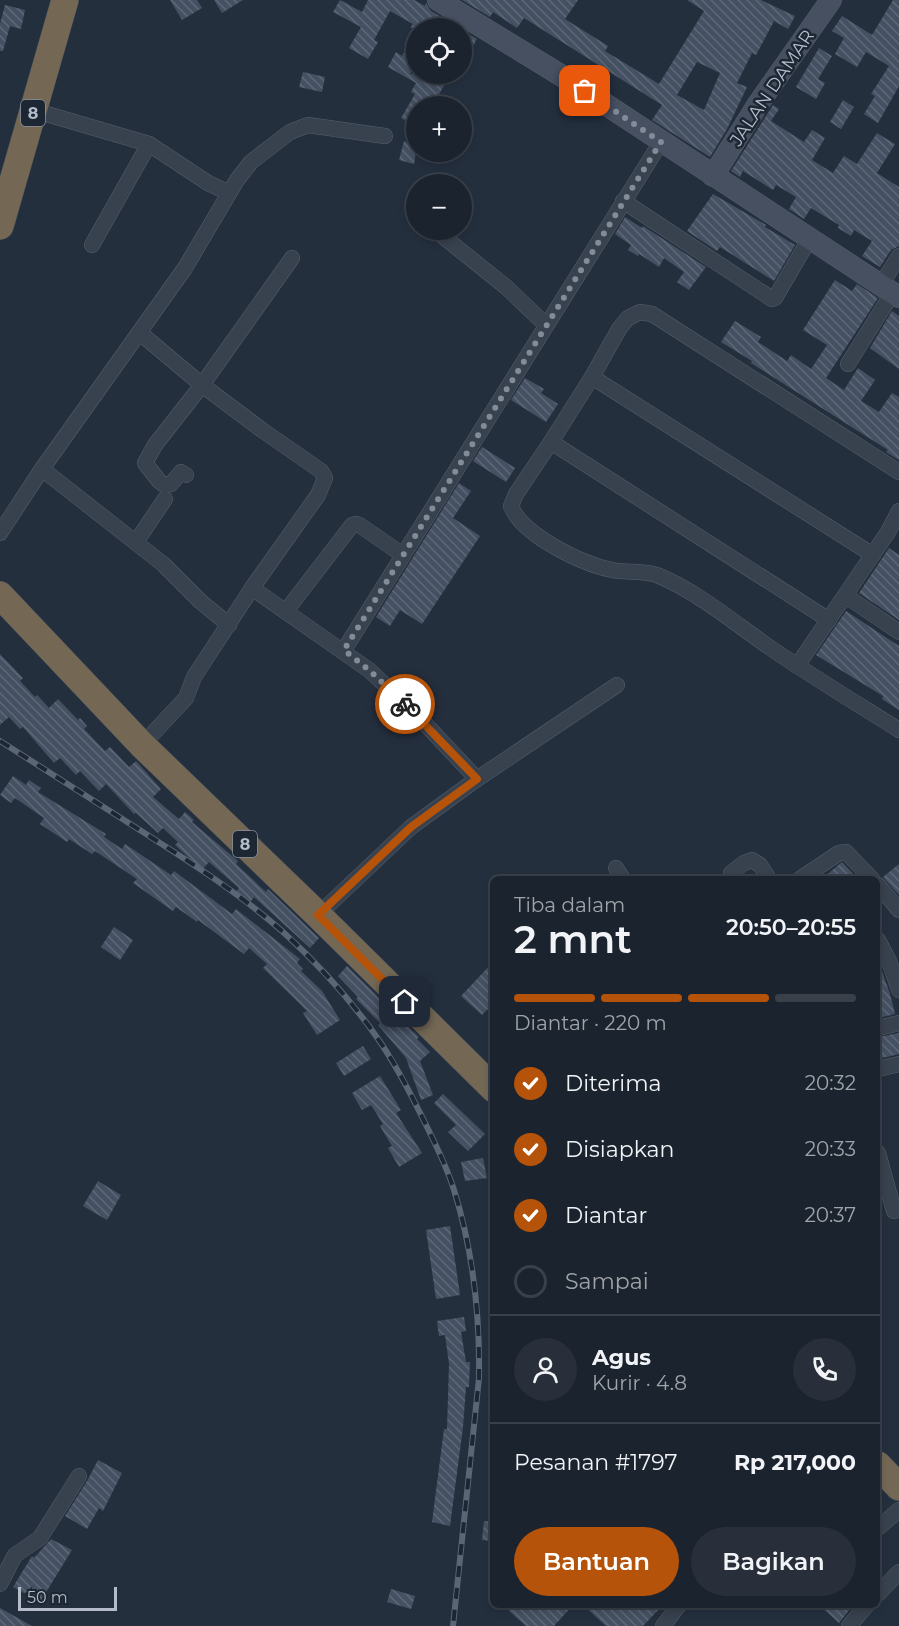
<!DOCTYPE html>
<html lang="id">
<meta charset="utf-8">
<style>
body{margin:0;font-family:Montserrat,sans-serif;background:#282f3a;color:#f1f3f6;height:100vh;display:flex;flex-direction:column;font-size:22px;white-space:nowrap}
*{box-sizing:border-box;margin:0}
p{font-size:20px;color:#a0a4aa}
.icon{flex:none;width:33px;height:33px;fill:none;stroke:currentColor;stroke-width:2;stroke-linecap:round;stroke-linejoin:round}
.map{position:relative;flex:1;overflow:hidden}
.panel{position:absolute;left:490px;top:876px;width:390px;height:732px;display:flex;flex-direction:column;background:#1b232e;border-radius:9px;box-shadow:0 3px 9px #0003,0 0 0 2px #39404a}
.panel>*{flex:none}
.buttons{position:absolute;left:406px;top:18px;display:grid;gap:12px}
.buttons a{display:grid;place-items:center;width:66px;height:66px;border-radius:50%;background:#1b232e;box-shadow:0 3px 9px #0003,0 0 0 2px #39404a;font-size:30px}
.scale{position:absolute;left:18px;bottom:15px;width:99px;box-sizing:border-box;padding-left:6px;border:3px solid #b4bcc9;border-top:0;font-size:16px;line-height:21px;white-space:nowrap;color:#b4bcc9;-webkit-text-stroke:4px #1d2633;paint-order:stroke}
.pin{position:absolute;display:grid;place-items:center;width:51px;height:51px;color:#fff;margin:-26px;border-radius:12px;box-shadow:0 3px 9px #0006}
.courier{position:absolute;display:grid;place-items:center;width:60px;height:60px;margin:-30px;border:4px solid #b45309;border-radius:50%;background:#fff;color:#222;box-shadow:0 2px 8px #0007}
.summary em{font-style:normal;font-weight:600}
.summary div{display:flex;flex-direction:column-reverse}
.summary{display:flex;align-items:center;justify-content:space-between;height:102px;padding:0 24px}
h1{font-size:39px;font-weight:600;line-height:45px}
.bar{display:grid;grid-template-columns:repeat(4,1fr);gap:9px 6px;align-content:center;height:72px;padding:0 24px}
.bar i{height:8px;border-radius:4px;background:#39404a}
.bar .active{background:#b45309}
.bar p{grid-column:span 4}
.line{display:flex;align-items:center;gap:15px;padding:0 24px;border-top:2px solid #39404a}
.line div{flex:1}
.round{display:grid;place-items:center;flex:none;width:63px;height:63px;border-radius:32px;background:#282f3a}
ol{padding:0 24px;list-style:none}
li{display:flex;align-items:center;gap:18px;height:66px}
li p{margin-inline-start:auto}
li .icon{padding:6px;border-radius:50%;background:#b45309;color:#fff;stroke-width:4}
li:last-child{color:#a0a4aa}
li i{width:33px;height:33px;border:3px solid #39404a;border-radius:50%}
.action{display:flex;gap:12px;margin-top:auto;padding:12px 24px}
.action a{flex:1;height:69px;border-radius:36px;background:#b45309;color:#fff;font-size:24px;font-weight:600;line-height:69px;text-align:center}
.action a+a{background:#282f3a;color:#f1f3f6}
.map>svg:first-child{display:block}
.building{fill:url(#building-back-hatch);fill-rule:evenodd}
.lines{fill:none;stroke-linecap:round;stroke-linejoin:round}
.street-casing{stroke:#565f6c;stroke-width:16}
.secondary-casing{stroke:#565f6c;stroke-width:22}
.highway-casing{stroke:#434c59;stroke-width:28}
.street{stroke:#38414e;stroke-width:15}
.secondary{stroke:#465061;stroke-width:21}
.highway{stroke:#746855;stroke-width:27}
.rail-casing{stroke:#5a6575;stroke-width:6}
.rail{stroke:#1d2633;stroke-width:4;stroke-dasharray:11;stroke-linecap:butt}
.done{stroke:#828b98;stroke-width:6;stroke-dasharray:0 10.8}
.route{stroke:#b45309;stroke-width:8}
.labels{text-anchor:middle;dominant-baseline:central;stroke-width:5;stroke-linejoin:round;paint-order:stroke}
.shield{fill:#1d2633;stroke:#878f9c;stroke-width:1.5}
.shield-label{font-size:16px;font-weight:bold;fill:#b4bcc9}
.street-label{font-size:18px;fill:#b4bcc9;stroke:#1d2633}
</style>
<div class="map">
<svg width="899" height="1626" viewBox="0 0 899 1626">
<defs>
<pattern id="building-back-hatch" width="6" height="6" patternUnits="userSpaceOnUse" patternTransform="scale(1.5)"><rect width="6" height="6" fill="#455162"/><path d="M-1 5l2 2M0 0l6 6M5-1l2 2" fill="none" stroke="#5d6877"/></pattern>
</defs>
<rect width="100%" height="100%" fill="#242f3e"/>
<g class="building">
<path d="M170,0H197L202,8L182,20Z"/>
<path d="M214,0H243L222,13Z"/>
<path d="M340,0L362,12L368,0H414L425,6L426,3L431,11L460,28H410L413,24L390,11L374,40L378,42L368,59L349,48L361,27L333,12Z"/>
<path d="M462,0H578L565,19L608,46L605,51L659,84L704,11L687,0H761L795,16L788,29L774,21L756,55L752,53L737,83L747,87L727,129L710,157L652,120L662,105L524,18L517,28L493,12L490,17ZM697,62L720,73L704,110L677,95Z"/>
<path d="M893,0H899V86L878,123L864,114L875,96L871,94L889,66L866,52L857,67L835,54L844,38L832,31L842,16L872,35Z"/>
<path d="M5,5L25,10L21,29L10,26L3,51H0V24Z"/>
<path d="M417,29V61L410,74H451L432,106H417V127L401,118L415,94L411,92L416,83L388,67L396,52L402,56Z"/>
<path d="M462,30L477,39L462,64Z"/>
<path d="M819,48L832,56L818,79L825,83L816,99L796,87Z"/>
<path d="M303,72L325,77L322,92L299,87Z"/>
<path d="M843,100L854,107L841,129L830,122Z"/>
<path d="M773,105L779,109L771,121L804,142L812,130L825,138L812,160L833,173L844,156L857,164L877,133L895,144L877,173L899,187V246L891,250L880,267L862,256L872,241L854,230L851,236L838,228L839,225L811,208L804,219L789,209L796,197L776,185L773,190L743,171L740,177L731,171Z"/>
<path d="M404,141L417,145L414,164L399,160Z"/>
<path d="M713,194L754,218L766,225L765,227L795,245L774,281L720,247L717,251L687,231Z"/>
<path d="M625,217L642,228L643,226L706,267L689,290L677,282L684,272L664,258L659,267L639,254L638,256L628,250L631,245L615,234Z"/>
<path d="M835,280L852,291L857,284L878,298L826,378L844,390L858,368L875,380L861,401L879,412L892,393L899,397V460L886,452L888,450L751,363L752,361L721,342L735,321L761,337L758,342L787,361L791,355L811,369L827,345L803,330Z"/>
<path d="M892,311L899,316V369L870,348Z"/>
<path d="M525,378L544,389L541,393L558,404L546,422L511,400Z"/>
<path d="M482,447L515,468L506,482L473,461Z"/>
<path d="M459,483L471,491L453,518L480,536L422,624L400,610L390,626L376,617Z"/>
<path d="M889,548L899,555V620L859,593Z"/>
<path d="M846,611L899,646V710L882,699L883,696L816,655Z"/>
<path d="M0,654L23,678L20,681L35,697L37,695L49,708L58,699L78,720L80,718L87,726L84,729L105,751L110,747L129,767L136,761L161,789L153,797L179,819L185,812L194,820L192,822L238,861L236,864L247,874L266,892L268,889L319,938L310,948L254,897L249,904L236,892L239,888L209,862L202,870L175,845L178,842L163,828L158,833L136,813L134,814L106,784L99,791L80,771L76,775L60,758L54,763L23,727L20,729L9,717L0,725Z"/>
<path d="M13,776L26,785L29,780L41,788L38,792L106,834L104,837L122,849L125,844L171,875L174,871L232,914L236,909L300,959L297,963L303,969L301,971L322,991L340,1020L317,1035L303,1013L307,1011L263,968L267,964L249,948L244,954L198,920L197,922L176,907L173,911L133,883L137,879L95,851L92,854L69,839L67,842L40,824L44,818L15,798L11,803L0,795Z"/>
<path d="M842,862L858,879H822L836,867Z"/>
<path d="M899,864V895L883,877Z"/>
<path d="M114,927L133,940L120,960L101,947Z"/>
<path d="M878,960L890,994L895,1014L878,1018Z"/>
<path d="M494,961V1003L482,1015L461,996Z"/>
<path d="M347,966L419,1037L417,1039L430,1052L420,1061L433,1095L421,1100L406,1058L378,1025L380,1023L356,999L358,997L338,976Z"/>
<path d="M899,1033V1054L878,1059V1037Z"/>
<path d="M363,1046L371,1059L344,1076L336,1063Z"/>
<path d="M380,1076L401,1110L396,1113L422,1153L399,1167L388,1148L392,1146L380,1126L383,1124L371,1105L362,1110L352,1093Z"/>
<path d="M443,1094L485,1134L468,1151L448,1132L456,1125L434,1103Z"/>
<path d="M483,1158L487,1178L465,1181L461,1162Z"/>
<path d="M98,1181L121,1195L107,1220L83,1206Z"/>
<path d="M450,1226L460,1295L436,1299L426,1230Z"/>
<path d="M464,1317L466,1331L461,1332L466,1362H470L469,1387H466L463,1427L450,1526L432,1522L444,1429H447L449,1364L445,1335L439,1336L437,1321Z"/>
<path d="M98,1460L122,1473L103,1511L99,1508L87,1529L65,1516L87,1481Z"/>
<path d="M484,1521L494,1522V1541L482,1540Z"/>
<path d="M51,1539L72,1550L40,1602L13,1587L32,1556L34,1558Z"/>
<path d="M391,1589L415,1596L411,1609L387,1602Z"/>
<path d="M515,1605H573L554,1626H526L509,1611Z"/>
<path d="M583,1605H663L643,1626H606Z"/>
<path d="M819,1605H846L850,1609L839,1623Z"/>
<path d="M0,1608L32,1626H0Z"/>
</g>
<g class="lines">
<defs>
<g id="street">
<path d="M33,110L149,144L208,183L229,193"/>
<path d="M623,201L772,299L775,298L810,238"/>
<path d="M435,230L506,287L546,325"/>
<path d="M92,245L149,144"/>
<path d="M881,285L899,256"/>
<path d="M140,333L202,385L262,430L321,471L325,478L318,495L252,588L194,677L186,698L142,745"/>
<path d="M848,364L893,292"/>
<path d="M592,377L873,555"/>
<path d="M551,442L829,620"/>
<path d="M42,469L163,564L200,601L229,625"/>
<path d="M899,472L652,314L640,312L628,318L619,329L592,377L551,442L516,494L511,506C522,535 582,564 612,570C627,573 643,570 657,575C700,593 734,623 772,649C813,677 856,703 899,730"/>
<path d="M186,475L181,472L171,484L164,485L159,481L145,463L155,445L202,385L292,258"/>
<path d="M0,533L42,469L185,268L237,180L251,162L290,132L308,125L385,136"/>
<path d="M136,542L165,499"/>
<path d="M252,588L369,670L416,714L477,779"/>
<path d="M846,596L899,632"/>
<path d="M286,611L352,525L356,524L361,526L403,555"/>
<path d="M344,650L661,142"/>
<path d="M797,666L888,532L899,511"/>
<path d="M616,868L623,879"/>
<path d="M731,873L744,863L752,860L760,865L769,879"/>
<path d="M800,879L839,853L846,852L872,879"/>
<path d="M878,885L899,910"/>
<path d="M318,915L411,827L477,779L617,685"/>
<path d="M878,940L889,961L899,990"/>
<path d="M878,1028L899,1023"/>
<path d="M878,1069L899,1064"/>
<path d="M878,1153L894,1211"/>
<path d="M878,1528L899,1510"/>
<path d="M0,1584L15,1555L40,1538L79,1476"/>
<path d="M878,1594L899,1572"/>
<path d="M663,1626L679,1605"/>
<path d="M849,1626L867,1605"/>
</g>
<g id="secondary">
<path d="M438,0L567,79L899,297"/>
<path d="M713,176L758,104L831,0"/>
</g>
<g id="highway">
<path d="M0,226L65,0"/>
<path d="M0,595L142,745L318,915L494,1089"/>
<path d="M878,1465L899,1487"/>
</g>
</defs>
<use href="#street" class="street-casing"/>
<use href="#secondary" class="secondary-casing"/>
<use href="#highway" class="highway-casing"/>
<use href="#street" class="street"/>
<use href="#secondary" class="secondary"/>
<use href="#highway" class="highway"/>
<defs>
<path id="rail" d="M0,741C49,772 97,803 146,834C193,864 240,894 282,931C315,961 350,999 376,1036C396,1064 412,1096 427,1127C437,1147 447,1168 454,1190C473,1251 480,1314 479,1378L453,1626"/>
</defs>
<use href="#rail" class="rail-casing"/>
<use href="#rail" class="rail"/>
</g>
<g class="lines">
<path class="done" d="M405,704L369,670L344,650L661,142L585,91"/>
<path class="route" d="M405,704L477,779L411,827L318,915L405,1002"/>
</g>
<g class="labels">
<g class="shield">
<rect x="21" y="100" width="24" height="26" rx="4.5"/>
<rect x="233" y="831" width="24" height="26" rx="4.5"/>
</g>
<g class="shield-label">
<text x="33" y="113">8</text>
<text x="245" y="844">8</text>
</g>
<g class="street-label">
<text transform="translate(772 88) rotate(-56)">JALAN DAMAR</text>
</g>
</g>
</svg>
<div class="buttons">
<a><svg class="icon" aria-label="locate" viewBox="0 0 24 24"><circle cx="12" cy="12" r="6"/><path d="M12 2v4M12 18v4M2 12h4M18 12h4"/></svg></a>
<a>+</a>
<a>−</a>
</div>
<div class="scale">50 m</div>
<div class="pin" style="left:585px;top:91px;background:#ea580c"><svg class="icon" aria-label="bag" viewBox="0 0 24 24"><path d="M5 8h14l-1 12H6zM9 8a3 3 0 0 1 6 0"/></svg></div>
<div class="pin" style="left:405px;top:1002px;background:#1f2937"><svg class="icon" aria-label="home" viewBox="0 0 24 24"><path d="M3 11l9-7 9 7M6 9v11h12V9"/></svg></div>
<div class="courier" style="left:405px;top:704px"><svg class="icon" aria-label="bike" viewBox="0 0 24 24"><circle cx="6" cy="16" r="4"/><circle cx="18" cy="16" r="4"/><path d="M6 16l4-8h5l3 8M10 8l3 8H6M13 5h3"/></svg></div>
<section class="panel">
<div class="summary"><div><h1>2 mnt</h1><p>Tiba dalam</p></div><em>20:50–20:55</em></div>
<div class="bar"><i class="active"></i><i class="active"></i><i class="active"></i><i></i><p>Diantar · 220 m</p></div>
<ol>
<li><svg class="icon" aria-label="check" viewBox="0 0 24 24"><path d="M5 12l5 5 9-10"/></svg>Diterima<p>20:32</p></li>
<li><svg class="icon" aria-label="check" viewBox="0 0 24 24"><path d="M5 12l5 5 9-10"/></svg>Disiapkan<p>20:33</p></li>
<li><svg class="icon" aria-label="check" viewBox="0 0 24 24"><path d="M5 12l5 5 9-10"/></svg>Diantar<p>20:37</p></li>
<li><i></i>Sampai</li>
</ol>
<div class="line" style="height:108px"><a class="round"><svg class="icon" aria-label="person" viewBox="0 0 24 24"><circle cx="12" cy="8" r="4"/><path d="M4 21q1-7 8-7t8 7"/></svg></a><div><b>Agus</b><p>Kurir · 4.8</p></div><a class="round"><svg class="icon" aria-label="phone" viewBox="0 0 24 24"><path d="M5 4h4l2 5-3 2q2 4 5 5l2-3 5 2v4C11 20 4 13 5 4z"/></svg></a></div>
<div class="line" style="height:78px"><div>Pesanan #1797</div><b>Rp 217,000</b></div>
<div class="action"><a>Bantuan</a><a>Bagikan</a></div>
</section>
</div>
